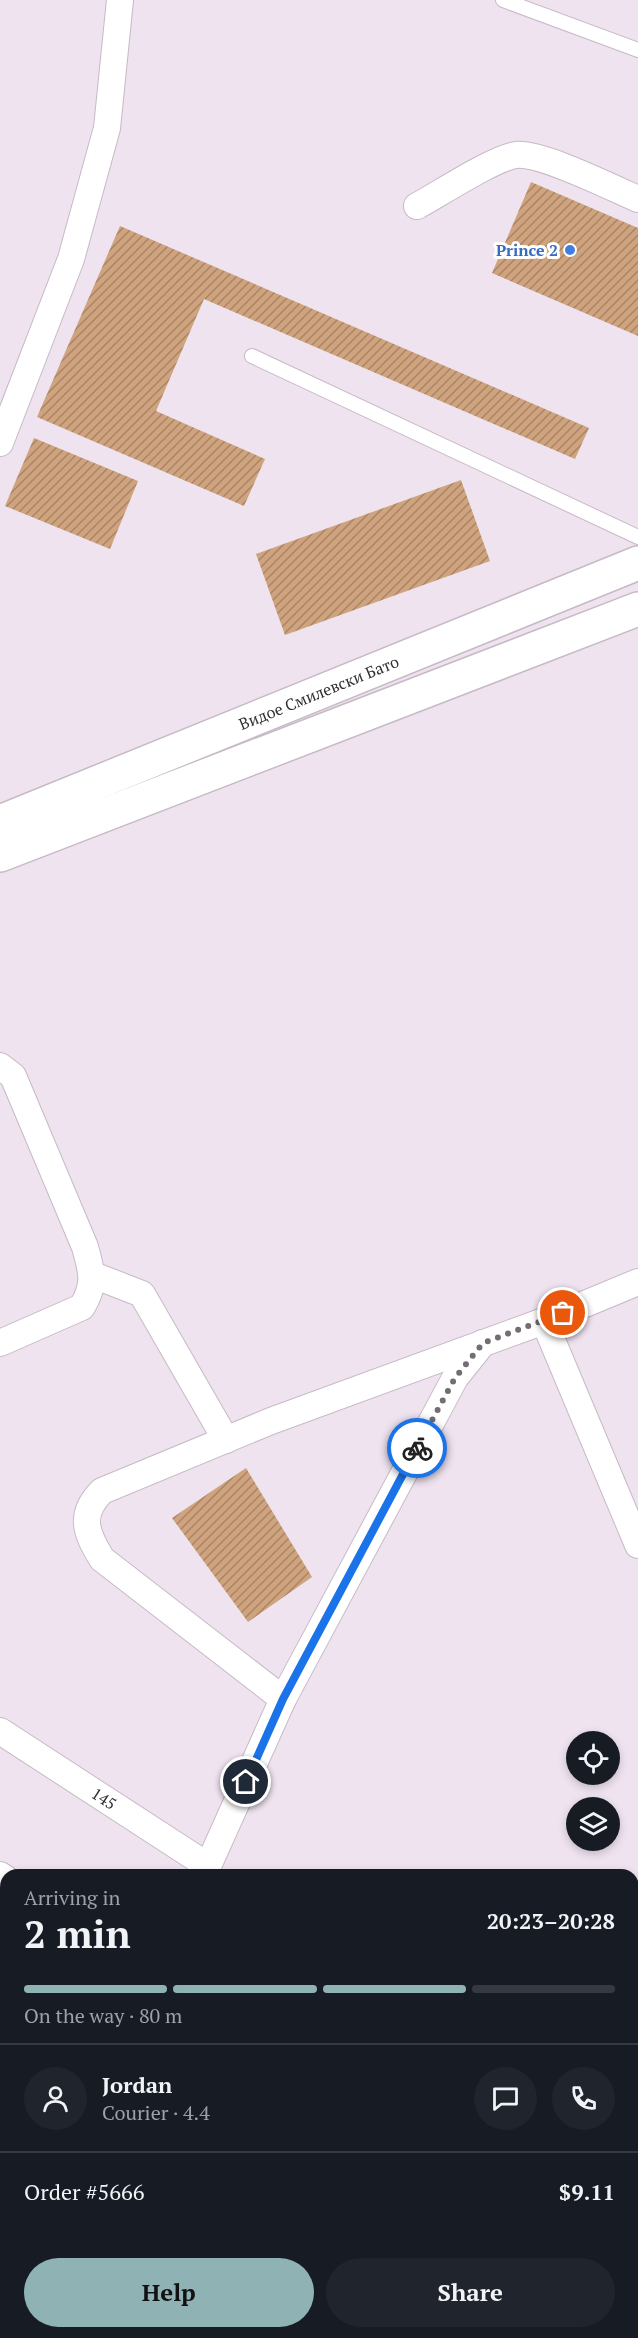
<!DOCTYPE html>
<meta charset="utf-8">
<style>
body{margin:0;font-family:"PT Serif",serif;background:#20242c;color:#f1f3f6;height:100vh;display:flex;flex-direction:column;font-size:22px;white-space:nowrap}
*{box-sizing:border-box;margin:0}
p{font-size:20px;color:#9ea1a6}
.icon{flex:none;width:33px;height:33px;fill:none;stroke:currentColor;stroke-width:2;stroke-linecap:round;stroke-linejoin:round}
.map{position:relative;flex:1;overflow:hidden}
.details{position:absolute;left:0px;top:1869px;width:639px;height:470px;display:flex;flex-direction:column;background:#171b24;border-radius:18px 18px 0 0;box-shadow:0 3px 9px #0003}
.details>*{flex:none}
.tools{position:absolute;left:566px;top:1731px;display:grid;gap:12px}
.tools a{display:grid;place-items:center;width:54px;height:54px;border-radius:50%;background:#171b24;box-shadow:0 3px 9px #0003;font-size:30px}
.pin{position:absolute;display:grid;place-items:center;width:51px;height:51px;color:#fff;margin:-26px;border:3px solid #fff;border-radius:50%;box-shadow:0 2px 6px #0007}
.courier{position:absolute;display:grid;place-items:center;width:60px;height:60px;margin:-30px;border:4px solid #1a73e8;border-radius:50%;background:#fff;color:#222;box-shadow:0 2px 8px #0007}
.overview em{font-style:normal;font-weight:700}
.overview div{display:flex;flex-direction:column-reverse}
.overview{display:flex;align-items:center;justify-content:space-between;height:102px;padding:0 24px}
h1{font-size:39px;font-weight:700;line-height:45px}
.bar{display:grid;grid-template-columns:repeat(4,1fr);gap:9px 6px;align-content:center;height:72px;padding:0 24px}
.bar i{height:8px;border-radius:4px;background:#363941}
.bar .selected{background:#8fb3b5}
.bar p{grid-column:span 4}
.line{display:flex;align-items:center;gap:15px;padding:0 24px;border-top:2px solid #363941}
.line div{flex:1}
.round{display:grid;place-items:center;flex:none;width:63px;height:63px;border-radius:32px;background:#20242c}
.action{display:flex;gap:12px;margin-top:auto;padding:12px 24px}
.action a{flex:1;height:69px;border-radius:36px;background:#8fb3b5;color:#111;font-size:24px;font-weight:700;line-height:69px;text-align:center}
.action a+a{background:#20242c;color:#f1f3f6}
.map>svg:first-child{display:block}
.building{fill:url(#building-hatch)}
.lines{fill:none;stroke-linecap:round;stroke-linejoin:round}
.lane-casing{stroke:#c6bac6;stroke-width:16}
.street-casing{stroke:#c6bac6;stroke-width:28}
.secondary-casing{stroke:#c6bac6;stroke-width:36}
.lane{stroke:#fff;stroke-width:14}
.street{stroke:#fff;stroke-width:26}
.secondary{stroke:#fff;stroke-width:33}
.done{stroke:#746d74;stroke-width:6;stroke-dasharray:0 10.8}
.route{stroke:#1a73e8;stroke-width:8}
.shop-dot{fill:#3f7fe0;stroke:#fff;stroke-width:2}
.labels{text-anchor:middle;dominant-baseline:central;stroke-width:6;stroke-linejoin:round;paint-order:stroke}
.shop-label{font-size:16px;font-weight:bold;fill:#366cbe;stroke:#fff;text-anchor:end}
.street-label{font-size:16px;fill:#322e32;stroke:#fff}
</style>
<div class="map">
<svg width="638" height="2338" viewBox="0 0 638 2338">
<defs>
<pattern id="building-hatch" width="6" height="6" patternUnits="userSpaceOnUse" patternTransform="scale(1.5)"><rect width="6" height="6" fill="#cfa37d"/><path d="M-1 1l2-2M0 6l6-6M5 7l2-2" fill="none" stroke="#a98567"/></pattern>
</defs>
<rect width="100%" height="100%" fill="#efe3ef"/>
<g class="building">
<path d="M531,182L638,228V336L492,273Z"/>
<path d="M120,226L589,428L575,459L204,299L156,411L265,459L244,506L37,417Z"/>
<path d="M34,438L138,481L110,549L5,506Z"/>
<path d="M461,480L490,561L285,635L256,554Z"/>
<path d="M246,1468L312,1577L248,1622L172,1518Z"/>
</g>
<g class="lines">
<defs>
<g id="lane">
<path d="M503,0L638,50"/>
<path d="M252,356L638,537"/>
</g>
<g id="street">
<path d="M417,206C441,193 492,159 516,155C541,152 612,188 638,199"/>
<path d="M0,443L71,259L107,128L120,0"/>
<path d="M0,1066L13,1076L85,1247C92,1272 96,1284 82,1307L0,1343"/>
<path d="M93,1275L142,1294L226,1440"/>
<path d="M544,1321L638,1545"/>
<path d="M283,1699L102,1559C86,1533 78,1515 102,1491L271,1421L544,1321L638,1282"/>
<path id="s1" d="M0,1731L208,1866"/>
<path d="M0,1875L6,1879"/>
<path d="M204,1875L283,1699L455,1378L483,1343"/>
<path d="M0,2086L6,2090"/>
<path d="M633,2137L638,2140"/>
<path d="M633,2230L638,2233"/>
<path d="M0,2278L6,2266"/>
<path d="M492,2332L501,2338"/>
</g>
<g id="secondary">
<path id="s2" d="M0,822L638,563"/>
<path d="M0,855L638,609"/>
<path d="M633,2196L638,2194"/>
<path d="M271,2338L285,2332"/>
</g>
</defs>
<use href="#lane" class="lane-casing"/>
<use href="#street" class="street-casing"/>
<use href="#secondary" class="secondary-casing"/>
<use href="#lane" class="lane"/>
<use href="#street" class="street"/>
<use href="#secondary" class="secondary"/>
</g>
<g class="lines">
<path class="done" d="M417,1448L455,1378L483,1343L563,1313"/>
<path class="route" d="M246,1782L283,1699L417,1448"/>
</g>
<circle class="shop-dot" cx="570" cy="250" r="6"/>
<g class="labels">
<g class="shop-label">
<text x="558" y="250">Prince 2</text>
</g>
<g class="street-label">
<text stroke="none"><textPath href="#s2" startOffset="344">Видое Смилевски Бато</textPath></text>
<text stroke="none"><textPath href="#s1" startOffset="124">145</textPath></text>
</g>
</g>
</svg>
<div class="tools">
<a><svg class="icon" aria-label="locate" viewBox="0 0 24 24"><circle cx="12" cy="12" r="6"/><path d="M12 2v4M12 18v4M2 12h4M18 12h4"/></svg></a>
<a><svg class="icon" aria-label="layers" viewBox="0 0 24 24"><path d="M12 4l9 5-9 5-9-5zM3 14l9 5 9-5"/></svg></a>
</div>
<div class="pin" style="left:563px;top:1313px;background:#ea580c"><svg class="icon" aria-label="bag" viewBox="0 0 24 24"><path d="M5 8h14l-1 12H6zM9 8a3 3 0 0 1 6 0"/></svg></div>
<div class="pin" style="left:246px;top:1782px;background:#1f2937"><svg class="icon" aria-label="home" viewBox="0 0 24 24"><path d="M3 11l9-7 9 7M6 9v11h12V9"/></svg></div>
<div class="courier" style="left:417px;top:1448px"><svg class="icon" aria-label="bike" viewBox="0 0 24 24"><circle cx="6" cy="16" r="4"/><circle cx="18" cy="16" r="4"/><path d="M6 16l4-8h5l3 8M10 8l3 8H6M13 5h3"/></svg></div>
<section class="details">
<div class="overview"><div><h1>2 min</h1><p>Arriving in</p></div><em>20:23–20:28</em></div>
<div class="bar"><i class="selected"></i><i class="selected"></i><i class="selected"></i><i></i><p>On the way · 80 m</p></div>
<div class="line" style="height:108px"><a class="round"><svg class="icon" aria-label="person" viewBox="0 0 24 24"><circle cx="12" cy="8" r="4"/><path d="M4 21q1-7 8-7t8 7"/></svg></a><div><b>Jordan</b><p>Courier · 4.4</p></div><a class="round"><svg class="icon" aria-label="chat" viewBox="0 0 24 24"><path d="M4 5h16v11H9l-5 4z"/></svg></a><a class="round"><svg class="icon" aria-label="phone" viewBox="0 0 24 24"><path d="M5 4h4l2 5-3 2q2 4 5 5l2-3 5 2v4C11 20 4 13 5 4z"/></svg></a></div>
<div class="line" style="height:78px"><div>Order #5666</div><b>$9.11</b></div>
<div class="action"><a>Help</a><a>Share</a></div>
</section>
</div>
